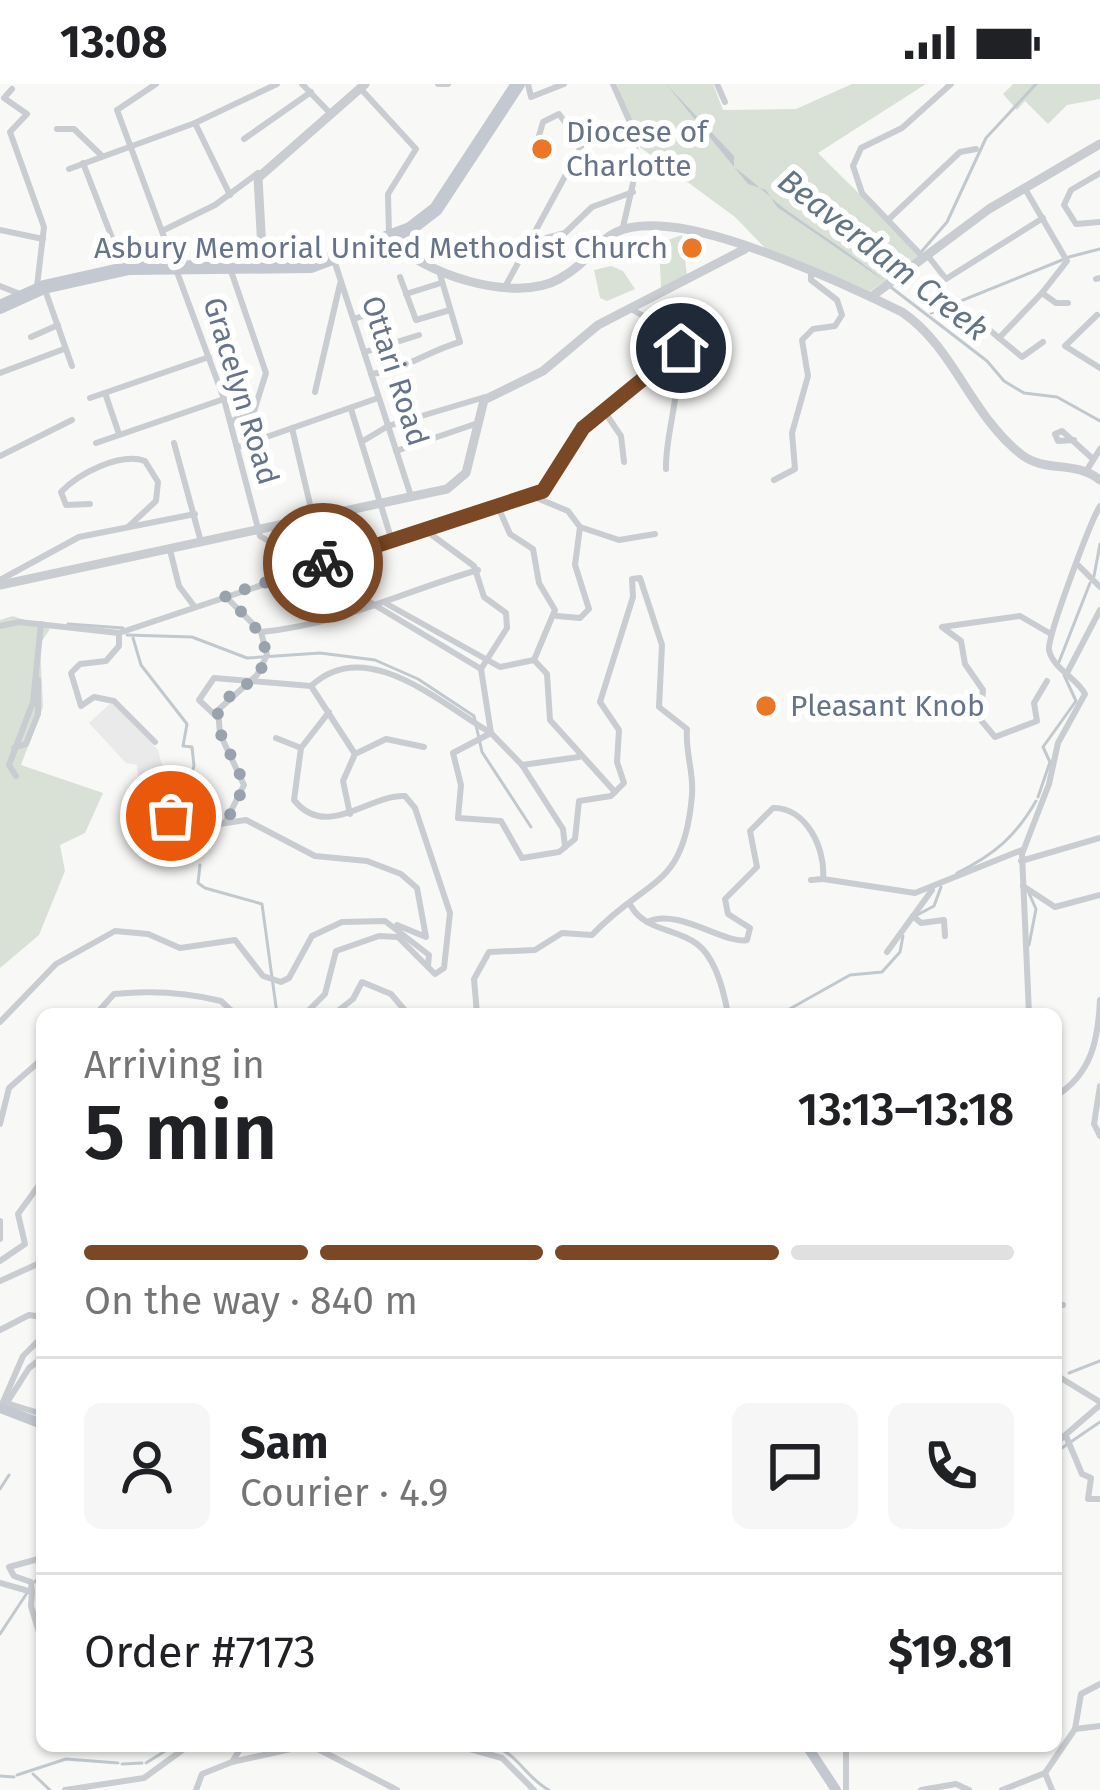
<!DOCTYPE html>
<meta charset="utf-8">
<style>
body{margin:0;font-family:"Fira Sans",sans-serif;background:#f6f6f6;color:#202124;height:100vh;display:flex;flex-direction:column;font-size:45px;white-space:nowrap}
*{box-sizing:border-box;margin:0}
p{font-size:39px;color:#757577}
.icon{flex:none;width:66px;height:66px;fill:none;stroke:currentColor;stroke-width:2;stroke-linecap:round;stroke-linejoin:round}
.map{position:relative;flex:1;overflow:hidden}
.side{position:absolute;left:36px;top:924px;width:1026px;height:744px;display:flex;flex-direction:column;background:#fff;border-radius:18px;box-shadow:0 3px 9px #0004}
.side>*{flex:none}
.pin{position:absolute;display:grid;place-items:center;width:102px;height:102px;color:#fff;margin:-51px;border:6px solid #fff;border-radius:50%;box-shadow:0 3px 12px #0007}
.courier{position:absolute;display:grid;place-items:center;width:120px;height:120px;margin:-60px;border:9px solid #7a4825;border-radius:50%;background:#fff;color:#222;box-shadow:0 3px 15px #0007}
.headline em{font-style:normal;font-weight:600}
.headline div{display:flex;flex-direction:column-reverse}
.headline{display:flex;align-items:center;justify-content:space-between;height:204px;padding:0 48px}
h1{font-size:78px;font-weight:600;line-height:90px}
.bar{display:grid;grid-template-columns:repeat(4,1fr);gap:18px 12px;align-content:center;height:144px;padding:0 48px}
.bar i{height:15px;border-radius:9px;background:#e0e0e0}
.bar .selected{background:#7a4825}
.bar p{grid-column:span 4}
.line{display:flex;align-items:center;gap:30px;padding:0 48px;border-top:3px solid #e0e0e0}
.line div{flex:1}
.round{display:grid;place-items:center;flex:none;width:126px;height:126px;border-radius:18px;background:#f6f6f6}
.status{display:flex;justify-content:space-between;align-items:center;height:84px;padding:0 60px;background:#fff;direction:ltr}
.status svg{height:33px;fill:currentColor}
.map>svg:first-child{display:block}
.built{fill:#e9eae9}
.green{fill:#d9e1d7}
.water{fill:#c1c9cf}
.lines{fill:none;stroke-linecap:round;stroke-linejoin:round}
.stream{stroke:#c1c9cf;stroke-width:3}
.minor{stroke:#c9ccd0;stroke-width:6}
.tertiary{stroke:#c9ccd0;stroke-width:9}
.secondary{stroke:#c4c8d0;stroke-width:10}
.primary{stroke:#c4c8d0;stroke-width:14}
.done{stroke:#9aa2ae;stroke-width:12;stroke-dasharray:0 21.6}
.route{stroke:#7a4825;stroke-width:15}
.poi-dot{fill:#e97726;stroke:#fff;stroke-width:4.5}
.labels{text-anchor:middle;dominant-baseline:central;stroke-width:12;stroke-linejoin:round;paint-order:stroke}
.poi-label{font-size:30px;fill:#677388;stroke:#fff;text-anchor:start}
.street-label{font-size:30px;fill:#677388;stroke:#fff}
.water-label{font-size:33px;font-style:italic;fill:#637583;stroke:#fff}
</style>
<div class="status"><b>13:08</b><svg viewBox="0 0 49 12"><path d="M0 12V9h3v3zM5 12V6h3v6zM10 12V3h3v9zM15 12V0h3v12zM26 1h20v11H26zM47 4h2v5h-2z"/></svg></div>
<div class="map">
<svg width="1100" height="1706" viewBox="0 0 1100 1706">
<rect width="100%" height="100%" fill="#f8f9f6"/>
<path class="built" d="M112,618L158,666L169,707L175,711L174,730L140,720L137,681L126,679L89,639Z"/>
<g class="green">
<path d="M617,0H713L723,26L796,25L852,0H926L818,69L922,172L869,208L768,167L735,133L637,61Z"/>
<path d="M1013,0H1100V15L1067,21L1048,40L1025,17L1017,26L1003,10Z"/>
<path d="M682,151L687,191L661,204L659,159Z"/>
<path d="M611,182L623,187L635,205L607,217L600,214L594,186Z"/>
<path d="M13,532L50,545L40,560L43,623L21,681L103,709L85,749L60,761L65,787L39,851L0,884V536Z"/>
</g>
<path class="water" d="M666,0L734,72V83C753,96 766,111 785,125C818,149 854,171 886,198L777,123L766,106L748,100Z"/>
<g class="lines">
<g class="stream">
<path d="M922,167L947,138L986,54L1036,0"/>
<path d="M1069,173L1100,165"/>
<path d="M888,201L987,277L1004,297L1024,309L1057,313L1100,337"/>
<path d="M931,229L1062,176"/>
<path d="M1094,492L1100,460"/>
<path d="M68,540L123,544"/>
<path d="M127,551L192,553L247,574L320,569L375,576L418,595L474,632L482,668L531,743"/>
<path d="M133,554L141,581L187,640L183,662L192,663L194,682L180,731"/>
<path d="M1059,578L1090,499"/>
<path d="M1038,713L1050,678L1043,663L1076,617L1064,591"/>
<path d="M182,744L197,768"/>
<path d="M200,781L198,799L205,804L262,820L277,930"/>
<path d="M957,789C994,771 1016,752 1036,717"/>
<path d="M1028,807L1036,825L1029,861"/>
<path d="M917,831L934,822L941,803"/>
<path d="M786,927L850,891L882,888L900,868L903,852"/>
<path d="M1069,1289L1100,1277"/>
<path d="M1056,1302L1060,1298"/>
<path d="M1056,1368L1100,1338"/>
<path d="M0,1405L9,1391"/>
<path d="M35,1498L42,1490"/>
<path d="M0,1550L27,1509"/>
<path d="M431,1662H437"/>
<path d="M494,1662C519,1671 526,1694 549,1706"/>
<path d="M146,1679L173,1662"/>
<path d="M122,1680L142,1679"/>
<path d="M33,1690L50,1706"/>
<path d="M17,1691L66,1675L118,1679"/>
<path d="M0,1692L14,1693"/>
</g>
<g class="minor">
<path d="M156,0L117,26L224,315L260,452L481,585"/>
<path d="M302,0L330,29"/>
<path d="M438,0H448"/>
<path d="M528,0L531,13L564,0"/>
<path d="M613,0L633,45L637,82L623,143"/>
<path d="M717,0L725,18"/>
<path d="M360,4L416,65L388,110L389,150"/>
<path d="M12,5L4,14L27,30L10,48L44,143L37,202"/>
<path d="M195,39L230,111"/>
<path d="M57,45H74L101,71"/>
<path d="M244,55L311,8"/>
<path d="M83,79L123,182"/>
<path d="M69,85L195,39L277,0"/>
<path d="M1100,89L1071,106L1064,121L1076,140L1100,138"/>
<path d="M1024,103L1067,177L1042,209L1056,219H1068"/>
<path d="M889,135L960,68L976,65"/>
<path d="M0,146L43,155"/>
<path d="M164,146L215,121L258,89"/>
<path d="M531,158L565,149L592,123L633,108"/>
<path d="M922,172L862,109L853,82L861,64L902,44L951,0"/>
<path d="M928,172L946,195L1043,134"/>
<path d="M334,176L411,412"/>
<path d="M231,187L266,289L254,327L232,337"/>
<path d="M400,193L416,236L450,226"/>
<path d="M1096,195L1100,194"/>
<path d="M0,202L20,210"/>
<path d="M505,203L582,61L559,30L543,38L538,55"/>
<path d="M45,206L72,282"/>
<path d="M406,210L441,199"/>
<path d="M981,229L987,244L1022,273L1043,258"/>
<path d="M1097,231L1065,262L1100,284"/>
<path d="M354,235L383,225"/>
<path d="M31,253L58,241"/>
<path d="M999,254L1042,209"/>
<path d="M365,268L419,251"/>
<path d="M0,289L64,265"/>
<path d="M371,290C405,286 428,267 460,258L439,187"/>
<path d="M315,308L340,200"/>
<path d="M105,309L119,350"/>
<path d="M90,314L209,273"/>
<path d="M351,325L392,457"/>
<path d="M604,327L621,352L624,378"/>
<path d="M292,344L313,433"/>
<path d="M1074,356L1058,357L1055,350L1062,347L1093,375"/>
<path d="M363,357L388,342L485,313"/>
<path d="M96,359L224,315"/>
<path d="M174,359L201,458"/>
<path d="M238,363L378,314"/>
<path d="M396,367L478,339"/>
<path d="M0,372L72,336"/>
<path d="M666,385C665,348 683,309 674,272"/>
<path d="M1087,386L1100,365"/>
<path d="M774,396L795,385L792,349L808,292L802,256L813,245L835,242L842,231L837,216L811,196V190"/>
<path d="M532,412L568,427L580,443L575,481L589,525L580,534L557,532"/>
<path d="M90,420L66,421L61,408C79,389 121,368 145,377L158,398L156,417L128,443"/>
<path d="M498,423L510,450L533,465L539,499L555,526L534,576"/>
<path d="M580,443L619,456L655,450"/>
<path d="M425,446L474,482L484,513L506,529L507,544L481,585"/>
<path d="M170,466L179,502L194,522"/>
<path d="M1079,482L1100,503"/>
<path d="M0,496L79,453L195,430"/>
<path d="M225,512L261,548L267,571L257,591L218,626L220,650L244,701L226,737"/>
<path d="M387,520L500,583L534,576"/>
<path d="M0,542L19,538L119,549L543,407L583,345L681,264L674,249L631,225"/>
<path d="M261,548C346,539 398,509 478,486"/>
<path d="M119,549V562L106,577L80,580L71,589L81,622L94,613L114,617L155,658"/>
<path d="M534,576L547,590L550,636L615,708"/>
<path d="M481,585L491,649L522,681L563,745L565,763"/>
<path d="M1067,589L1100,526"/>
<path d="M1047,597L1034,619L1037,637L995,653L980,635L983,606L965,580L961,557L942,543L1020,532L1051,550"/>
<path d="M311,602L355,670"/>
<path d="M217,633L199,616L214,594L311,602C366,550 441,620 491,649"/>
<path d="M276,654L301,664"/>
<path d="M14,664L26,660L38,630V596"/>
<path d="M522,681L579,673"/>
<path d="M16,692L9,681L33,618L41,540"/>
<path d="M350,730L343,697L355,670L386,655L424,663"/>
<path d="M171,732L199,743L246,736L315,772L367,777L401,790L417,804L426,853L397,841"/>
<path d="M1021,777L1100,754"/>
<path d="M823,795L915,809L1022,766"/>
<path d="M1023,802L1055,823L1100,811"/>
<path d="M631,822C645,847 676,844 697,860C716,874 724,908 728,930"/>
<path d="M913,832L921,839L944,836L945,852"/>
<path d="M647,838C678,823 725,861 747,856L750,844L728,830L725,815L757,783L750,747L773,724C806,723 826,765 823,795L811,796"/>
<path d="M887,868L932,806"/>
<path d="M96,930L114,910C152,906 185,908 221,917L235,930"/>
<path d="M187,930H225"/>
<path d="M305,930L325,910L336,867L379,852L398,853L435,890L444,884L450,829L415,724L405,712C369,710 327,757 294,716L301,664L329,628"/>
<path d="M334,930L353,915L362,898L391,910L408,930"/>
<path d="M477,930L474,895L489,868L535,866L562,849L592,851C646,793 684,807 692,711C694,687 685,669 687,645L659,623L662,561L640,494L632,495L633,513L600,618L619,646L617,678L624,699L611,712L579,717L575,755L559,768L522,774L501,737L458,734L461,701L453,669L491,649"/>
<path d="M1029,930L1022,770L1049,700L1058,659L1085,610C1077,594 1053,585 1049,566C1047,553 1091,436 1100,422"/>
<path d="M0,938L56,880L115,847L148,850L180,864L235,856L263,892L281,898L289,894L312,852L342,838L385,837L429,871L428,882"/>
<path d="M1100,1002L1094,1040L1100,1052"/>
<path d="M1056,1012C1092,989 1098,956 1100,916"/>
<path d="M0,1040L9,1004L42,975"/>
<path d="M0,1137V1155"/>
<path d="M0,1177L25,1160L18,1130L42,1097"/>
<path d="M0,1197L42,1178"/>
<path d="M1056,1220L1063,1221"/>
<path d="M0,1246L29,1231L42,1233"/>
<path d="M42,1253L23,1272L3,1318L42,1330"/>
<path d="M1056,1291L1100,1318"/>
<path d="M8,1317L29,1284L42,1274"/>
<path d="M1066,1352L1082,1390L1091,1394L1088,1415H1100"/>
<path d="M1056,1359L1100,1321"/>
<path d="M0,1499L32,1508L31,1522L42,1558"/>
<path d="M32,1508L31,1498L14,1492L9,1483L42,1474"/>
<path d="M1075,1645L1100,1642"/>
<path d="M312,1662L397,1706"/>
<path d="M459,1662L502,1674L534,1706"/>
<path d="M846,1662V1706"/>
<path d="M232,1678L304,1662"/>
<path d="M1045,1689L1052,1706"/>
<path d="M65,1706L144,1694L188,1662"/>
<path d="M196,1706L202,1690L232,1678L242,1662"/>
<path d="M921,1706L956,1700L969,1706"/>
<path d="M1002,1706L1045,1689L1075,1645L1081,1610L1100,1600"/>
</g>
<g class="tertiary">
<path d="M389,153C420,190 515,220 559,195C604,170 595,139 659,142C723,144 843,199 902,228C954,263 971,332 1022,371C1046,389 1075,376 1100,396"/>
<path d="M263,183L258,94L365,0"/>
<path d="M871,213L989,125L1100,60"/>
<path d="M0,501L447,405L466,389L484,316L543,287L598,241L745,165"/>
</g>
<g class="secondary">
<path d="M0,1324L42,1340"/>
<path d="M807,1662L836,1706"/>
</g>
<path class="primary" d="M0,223L44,203L129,184L311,182L410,145L436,125L518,0"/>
</g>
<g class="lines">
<path class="done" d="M171,732L199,743L226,736C266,685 215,676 218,626C225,613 235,609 247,600C288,568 251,537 225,512L323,479"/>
<path class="route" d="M323,479L543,407L583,344L681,264"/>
</g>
<g class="poi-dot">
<circle cx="542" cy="65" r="12"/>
<circle cx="692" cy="164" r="12"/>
<circle cx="766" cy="622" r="12"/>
</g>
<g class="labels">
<g class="poi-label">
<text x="566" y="48">Diocese of<tspan x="566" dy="34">Charlotte</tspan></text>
<text x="668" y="164" text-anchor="end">Asbury Memorial United Methodist Church</text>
<text x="790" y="622">Pleasant Knob</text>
</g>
<g class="street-label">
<text transform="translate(395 287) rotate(72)">Ottari Road</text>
<text transform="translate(241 307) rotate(73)">Gracelyn Road</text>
</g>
<g class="water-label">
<text transform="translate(883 171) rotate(38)">Beaverdam Creek</text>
</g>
</g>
</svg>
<div class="pin" style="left:171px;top:732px;background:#ea580c"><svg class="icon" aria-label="bag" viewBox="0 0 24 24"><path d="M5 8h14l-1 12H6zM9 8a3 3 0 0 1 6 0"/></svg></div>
<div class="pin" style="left:681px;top:264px;background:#1f2937"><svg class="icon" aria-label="home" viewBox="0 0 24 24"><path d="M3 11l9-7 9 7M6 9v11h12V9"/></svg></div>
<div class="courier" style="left:323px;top:479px"><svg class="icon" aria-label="bike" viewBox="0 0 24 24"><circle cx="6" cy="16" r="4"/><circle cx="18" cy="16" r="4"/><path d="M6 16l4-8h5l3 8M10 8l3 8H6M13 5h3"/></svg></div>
<section class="side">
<div class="headline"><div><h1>5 min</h1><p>Arriving in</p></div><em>13:13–13:18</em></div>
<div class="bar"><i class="selected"></i><i class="selected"></i><i class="selected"></i><i></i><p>On the way · 840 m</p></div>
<div class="line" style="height:216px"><a class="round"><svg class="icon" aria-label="person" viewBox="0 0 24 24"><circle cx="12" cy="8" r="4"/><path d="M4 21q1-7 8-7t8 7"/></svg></a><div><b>Sam</b><p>Courier · 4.9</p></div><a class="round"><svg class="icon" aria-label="chat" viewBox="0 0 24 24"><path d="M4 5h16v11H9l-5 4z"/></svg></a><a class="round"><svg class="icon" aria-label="phone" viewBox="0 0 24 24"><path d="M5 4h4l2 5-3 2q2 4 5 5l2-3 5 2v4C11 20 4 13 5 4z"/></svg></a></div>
<div class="line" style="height:156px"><div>Order #7173</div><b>$19.81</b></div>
</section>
</div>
